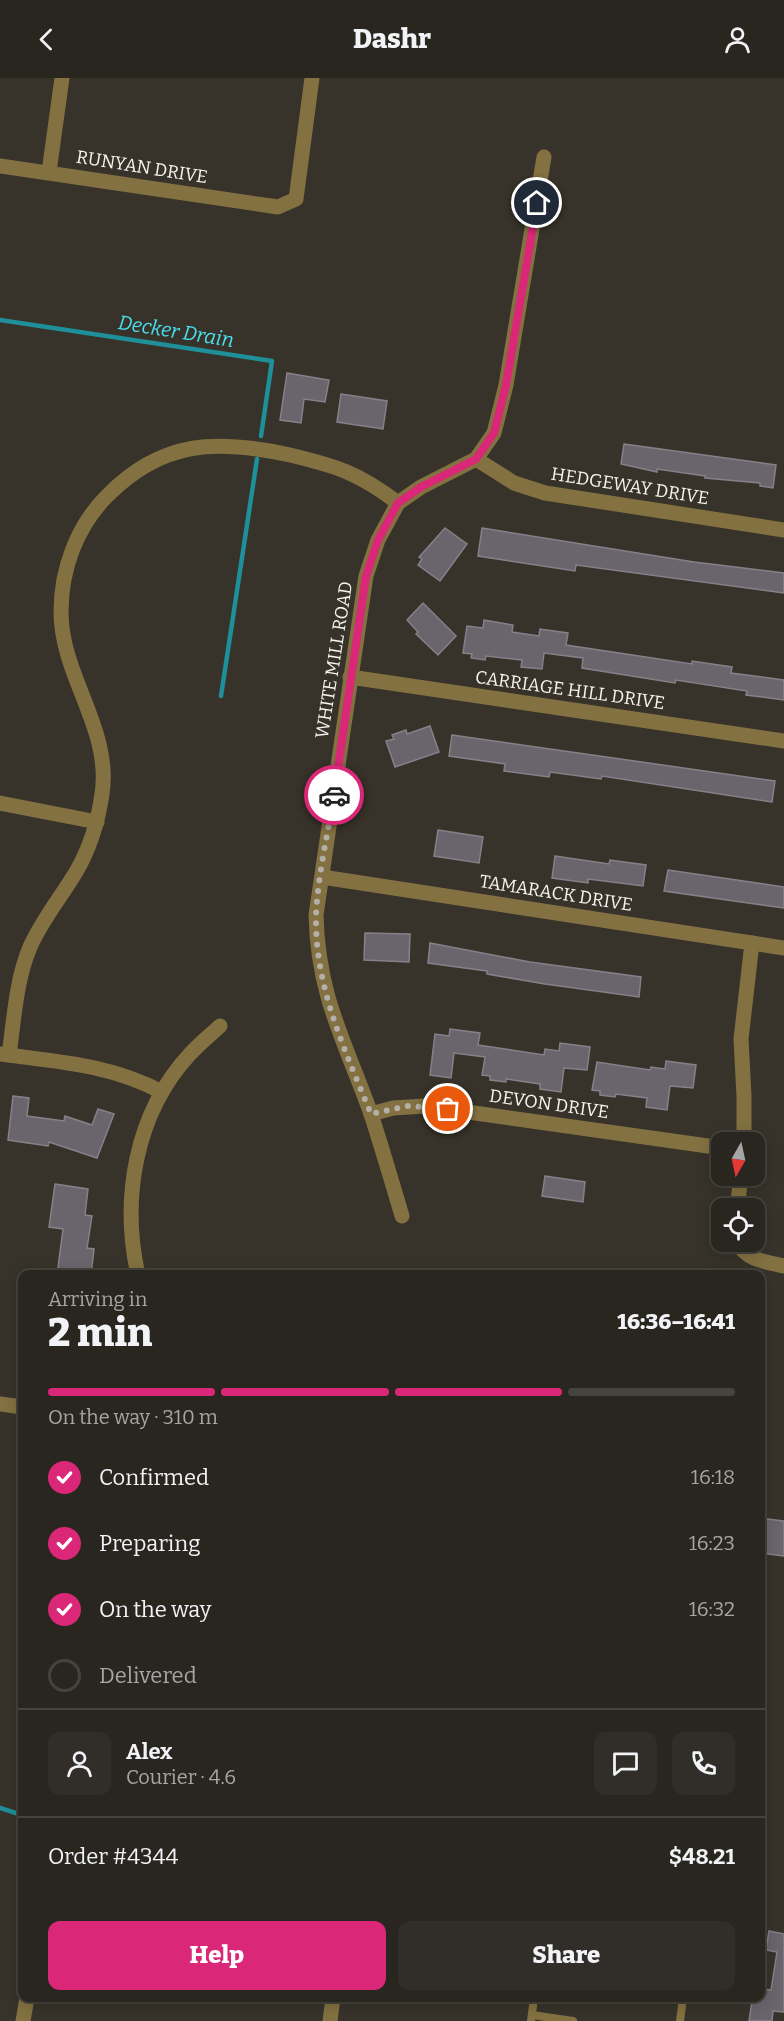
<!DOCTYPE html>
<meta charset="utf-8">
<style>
body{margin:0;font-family:Bitter,serif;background:#312e29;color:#f1f3f6;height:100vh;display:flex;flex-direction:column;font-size:22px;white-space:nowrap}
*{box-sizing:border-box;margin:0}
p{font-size:20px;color:#a5a5a5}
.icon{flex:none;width:33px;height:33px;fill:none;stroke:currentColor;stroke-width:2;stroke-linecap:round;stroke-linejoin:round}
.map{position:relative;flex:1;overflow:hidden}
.panel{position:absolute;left:18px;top:1192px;width:747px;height:732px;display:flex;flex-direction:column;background:#292620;border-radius:12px;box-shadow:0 3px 15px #0003,0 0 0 2px #45433e}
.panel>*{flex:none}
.needle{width:39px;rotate:189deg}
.controls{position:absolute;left:711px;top:1054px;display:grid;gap:12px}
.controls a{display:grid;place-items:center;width:54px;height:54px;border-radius:12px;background:#292620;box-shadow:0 3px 15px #0003,0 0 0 2px #45433e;font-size:30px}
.pin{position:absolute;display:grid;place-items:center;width:51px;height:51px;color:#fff;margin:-26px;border:3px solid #fff;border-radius:50%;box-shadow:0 2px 6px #0007}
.courier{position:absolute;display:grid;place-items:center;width:60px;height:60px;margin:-30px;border:4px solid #db2777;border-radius:50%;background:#fff;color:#222;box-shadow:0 2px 8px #0007}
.headline em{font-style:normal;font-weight:800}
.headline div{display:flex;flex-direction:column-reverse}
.headline{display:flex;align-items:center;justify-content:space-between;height:102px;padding:0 30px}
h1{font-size:39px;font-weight:800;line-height:45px}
.bar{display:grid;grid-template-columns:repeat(4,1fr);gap:9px 6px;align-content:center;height:72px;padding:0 30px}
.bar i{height:8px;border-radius:4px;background:#45433e}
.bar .active{background:#db2777}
.bar p{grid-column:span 4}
.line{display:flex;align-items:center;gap:15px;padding:0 30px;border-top:2px solid #45433e}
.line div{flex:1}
.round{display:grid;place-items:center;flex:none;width:63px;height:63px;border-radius:12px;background:#312e29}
ol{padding:0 30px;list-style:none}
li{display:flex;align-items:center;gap:18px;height:66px}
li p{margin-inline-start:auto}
li .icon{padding:6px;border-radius:50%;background:#db2777;color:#fff;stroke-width:4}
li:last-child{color:#a5a5a5}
li i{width:33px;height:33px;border:3px solid #45433e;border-radius:50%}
.action{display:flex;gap:12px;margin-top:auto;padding:12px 30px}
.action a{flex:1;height:69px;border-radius:12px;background:#db2777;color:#fff;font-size:24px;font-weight:800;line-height:69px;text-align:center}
.action a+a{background:#312e29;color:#f1f3f6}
header{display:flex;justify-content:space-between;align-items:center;height:78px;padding:0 30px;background:#292620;font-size:27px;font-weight:800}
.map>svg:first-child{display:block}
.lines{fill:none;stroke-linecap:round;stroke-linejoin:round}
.stream{stroke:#1f9099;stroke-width:4.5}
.building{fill:#6a646d;stroke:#868089;stroke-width:1.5}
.service{stroke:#837141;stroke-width:8}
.minor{stroke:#837141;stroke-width:15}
.done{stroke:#b4b0a9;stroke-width:6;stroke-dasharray:0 10.8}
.route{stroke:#db2777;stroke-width:8}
.labels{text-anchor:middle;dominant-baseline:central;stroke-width:5;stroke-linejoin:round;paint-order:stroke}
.street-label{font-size:18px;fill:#f7f4ee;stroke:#37332a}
.water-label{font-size:20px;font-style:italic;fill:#48e0ed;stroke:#37332a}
</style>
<header><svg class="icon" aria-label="back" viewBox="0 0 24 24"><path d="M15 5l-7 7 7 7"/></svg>Dashr<svg class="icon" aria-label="person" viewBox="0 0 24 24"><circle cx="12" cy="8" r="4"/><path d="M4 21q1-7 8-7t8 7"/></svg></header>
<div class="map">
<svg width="784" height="1943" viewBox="0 0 784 1943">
<rect width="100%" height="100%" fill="#37332a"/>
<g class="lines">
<g class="stream">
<path d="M0,242L272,283L261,358"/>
<path d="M221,618L257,381"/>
<path d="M0,1730L22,1737"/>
</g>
</g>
<g class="building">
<path d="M287,295L329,302L325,324L304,321L301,345L280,342Z"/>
<path d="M341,316L387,323L383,351L337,344Z"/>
<path d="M624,366L776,387L773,410L760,408V405L705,400V398L657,391V394L621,386Z"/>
<path d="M445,450L467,466L440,503L418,487L422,481L419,479Z"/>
<path d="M482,450L694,484L784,495V515L576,487L575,493L478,478Z"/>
<path d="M423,525L456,558L438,577L416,556L418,554L407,542Z"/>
<path d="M484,542L513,547L512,554L539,558L540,551L568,555L566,567L692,586V583L732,589L731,595L784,602V622L746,617L747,613L676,602L675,605L582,590L583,580L544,575L542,591L521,589L522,582L486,578L485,582L471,580L472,576L463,575L467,548L483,550Z"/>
<path d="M430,648L439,674L395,689L386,663L394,661L392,657L406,652L407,656Z"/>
<path d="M452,657L775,703L772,724L602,698L601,701L550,694L549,699L504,693L505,686L449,678Z"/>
<path d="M438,752L483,759L479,785L434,778Z"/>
<path d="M555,778L609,786L610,782L646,787L643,808L588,801V805L552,800Z"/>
<path d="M668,792L784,809V830L664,813Z"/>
<path d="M365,855L410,856L409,884L364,882Z"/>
<path d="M430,865L530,884L641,899L639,919L545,906L487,896V893L428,885Z"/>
<path d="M450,951L480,955L478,967L544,977L545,971L559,973L560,965L590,969L587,992L564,990L561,1014L540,1011V1006L506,1001V1004L490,1002V998L482,997L485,979L454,975L451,1000L430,997L435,956L449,958Z"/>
<path d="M666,983L696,987L693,1010L670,1008L667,1032L646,1029L647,1020L616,1016L615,1019L600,1017V1013L592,1012L597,984L650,992L651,989L665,991Z"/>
<path d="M13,1018L29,1020L27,1038L64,1043L65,1038L92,1047L98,1031L114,1036L97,1080L49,1064L48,1068L8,1062Z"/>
<path d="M545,1098L585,1104L583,1124L542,1118Z"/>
<path d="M55,1106L88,1111L85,1137L92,1138L87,1170L94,1171L91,1197H57L63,1151L49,1149Z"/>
<path d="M767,1441L784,1443V1478L760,1475L762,1444Z"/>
<path d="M769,1853L784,1856V1934L773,1933L772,1943H749L752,1923L759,1924L761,1911L771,1912L777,1874L766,1872Z"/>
</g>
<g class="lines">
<g class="service">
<path d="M532,1937L573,1943"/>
<path d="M531,1943L534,1920"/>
<path d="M680,1943L683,1920"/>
</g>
<g class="minor">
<path d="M0,88L278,129L296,121L312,0"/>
<path d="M49,94L62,0"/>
<path d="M476,381L514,405L545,415L784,452"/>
<path d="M350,599L784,663"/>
<path d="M0,725L97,744"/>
<path d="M322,799L784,870"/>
<path d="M0,976C58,984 109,986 162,1014"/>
<path d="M9,977C14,942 16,902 30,869C42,842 61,819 76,794C90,770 98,744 102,716C112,651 61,598 61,534C61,491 77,448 107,418C162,362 217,361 290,377C336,388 359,395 398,425"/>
<path d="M371,1036L393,1030L425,1028L722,1070"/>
<path d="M744,1065V1018L741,961L752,865"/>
<path d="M737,1131L741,1098"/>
<path d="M402,1138C392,1104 382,1070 371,1036C345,963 318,919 316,837L366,498L378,462L398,425L421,409L476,381L494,355L506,307L544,79"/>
<path d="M738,1164C744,1182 767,1184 784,1188"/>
<path d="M138,1197C121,1121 135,1035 190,976C199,966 210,957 220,948"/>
<path d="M0,1326L22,1329"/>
<path d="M23,1943L27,1920"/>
<path d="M330,1943L333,1920"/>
</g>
</g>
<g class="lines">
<path class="done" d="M334,717C328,755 317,802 316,839C315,910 345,972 371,1036L407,1028L448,1031"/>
<path class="route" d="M334,717L366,498L378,462L398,425L421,409L476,381L494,355L506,307L537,125"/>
</g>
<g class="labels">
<g class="street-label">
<text transform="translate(142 89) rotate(9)">RUNYAN DRIVE</text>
<text transform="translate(630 408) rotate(9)">HEDGEWAY DRIVE</text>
<text transform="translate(334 582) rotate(-81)">WHITE MILL ROAD</text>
<text transform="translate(570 612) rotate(8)">CARRIAGE HILL DRIVE</text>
<text transform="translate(556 815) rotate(9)">TAMARACK DRIVE</text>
<text transform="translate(549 1026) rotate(8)">DEVON DRIVE</text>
</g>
<g class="water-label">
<text transform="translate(176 253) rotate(9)">Decker Drain</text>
</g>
</g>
</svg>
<div class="controls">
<a><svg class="needle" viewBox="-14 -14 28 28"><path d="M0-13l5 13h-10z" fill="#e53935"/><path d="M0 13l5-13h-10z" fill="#a5a5a5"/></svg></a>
<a><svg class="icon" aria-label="locate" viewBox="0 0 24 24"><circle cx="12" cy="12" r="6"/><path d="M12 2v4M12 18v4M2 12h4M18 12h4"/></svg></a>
</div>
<div class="pin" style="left:448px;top:1031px;background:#ea580c"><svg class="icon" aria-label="bag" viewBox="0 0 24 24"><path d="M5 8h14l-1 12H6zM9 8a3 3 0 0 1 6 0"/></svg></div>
<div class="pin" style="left:537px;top:125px;background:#1f2937"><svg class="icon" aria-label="home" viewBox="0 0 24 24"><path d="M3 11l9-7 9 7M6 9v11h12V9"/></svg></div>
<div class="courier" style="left:334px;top:717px"><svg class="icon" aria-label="car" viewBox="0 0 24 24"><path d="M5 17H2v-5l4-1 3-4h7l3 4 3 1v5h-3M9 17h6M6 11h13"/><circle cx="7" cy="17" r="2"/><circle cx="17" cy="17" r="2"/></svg></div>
<section class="panel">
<div class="headline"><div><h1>2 min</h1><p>Arriving in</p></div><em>16:36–16:41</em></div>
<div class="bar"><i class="active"></i><i class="active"></i><i class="active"></i><i></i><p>On the way · 310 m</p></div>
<ol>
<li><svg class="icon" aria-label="check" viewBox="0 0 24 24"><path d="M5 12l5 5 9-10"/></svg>Confirmed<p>16:18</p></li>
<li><svg class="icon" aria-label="check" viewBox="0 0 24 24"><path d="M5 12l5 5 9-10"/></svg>Preparing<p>16:23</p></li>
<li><svg class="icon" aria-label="check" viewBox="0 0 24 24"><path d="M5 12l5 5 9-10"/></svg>On the way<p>16:32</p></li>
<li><i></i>Delivered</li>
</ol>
<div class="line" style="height:108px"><a class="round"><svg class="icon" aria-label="person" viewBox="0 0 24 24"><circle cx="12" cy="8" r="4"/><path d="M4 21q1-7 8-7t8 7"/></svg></a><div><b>Alex</b><p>Courier · 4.6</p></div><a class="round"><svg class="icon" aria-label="chat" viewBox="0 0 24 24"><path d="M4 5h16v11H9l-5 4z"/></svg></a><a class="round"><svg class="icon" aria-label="phone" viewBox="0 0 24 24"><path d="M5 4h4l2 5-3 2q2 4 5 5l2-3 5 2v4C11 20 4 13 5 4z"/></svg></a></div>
<div class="line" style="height:78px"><div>Order #4344</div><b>$48.21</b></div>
<div class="action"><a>Help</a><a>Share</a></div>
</section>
</div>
